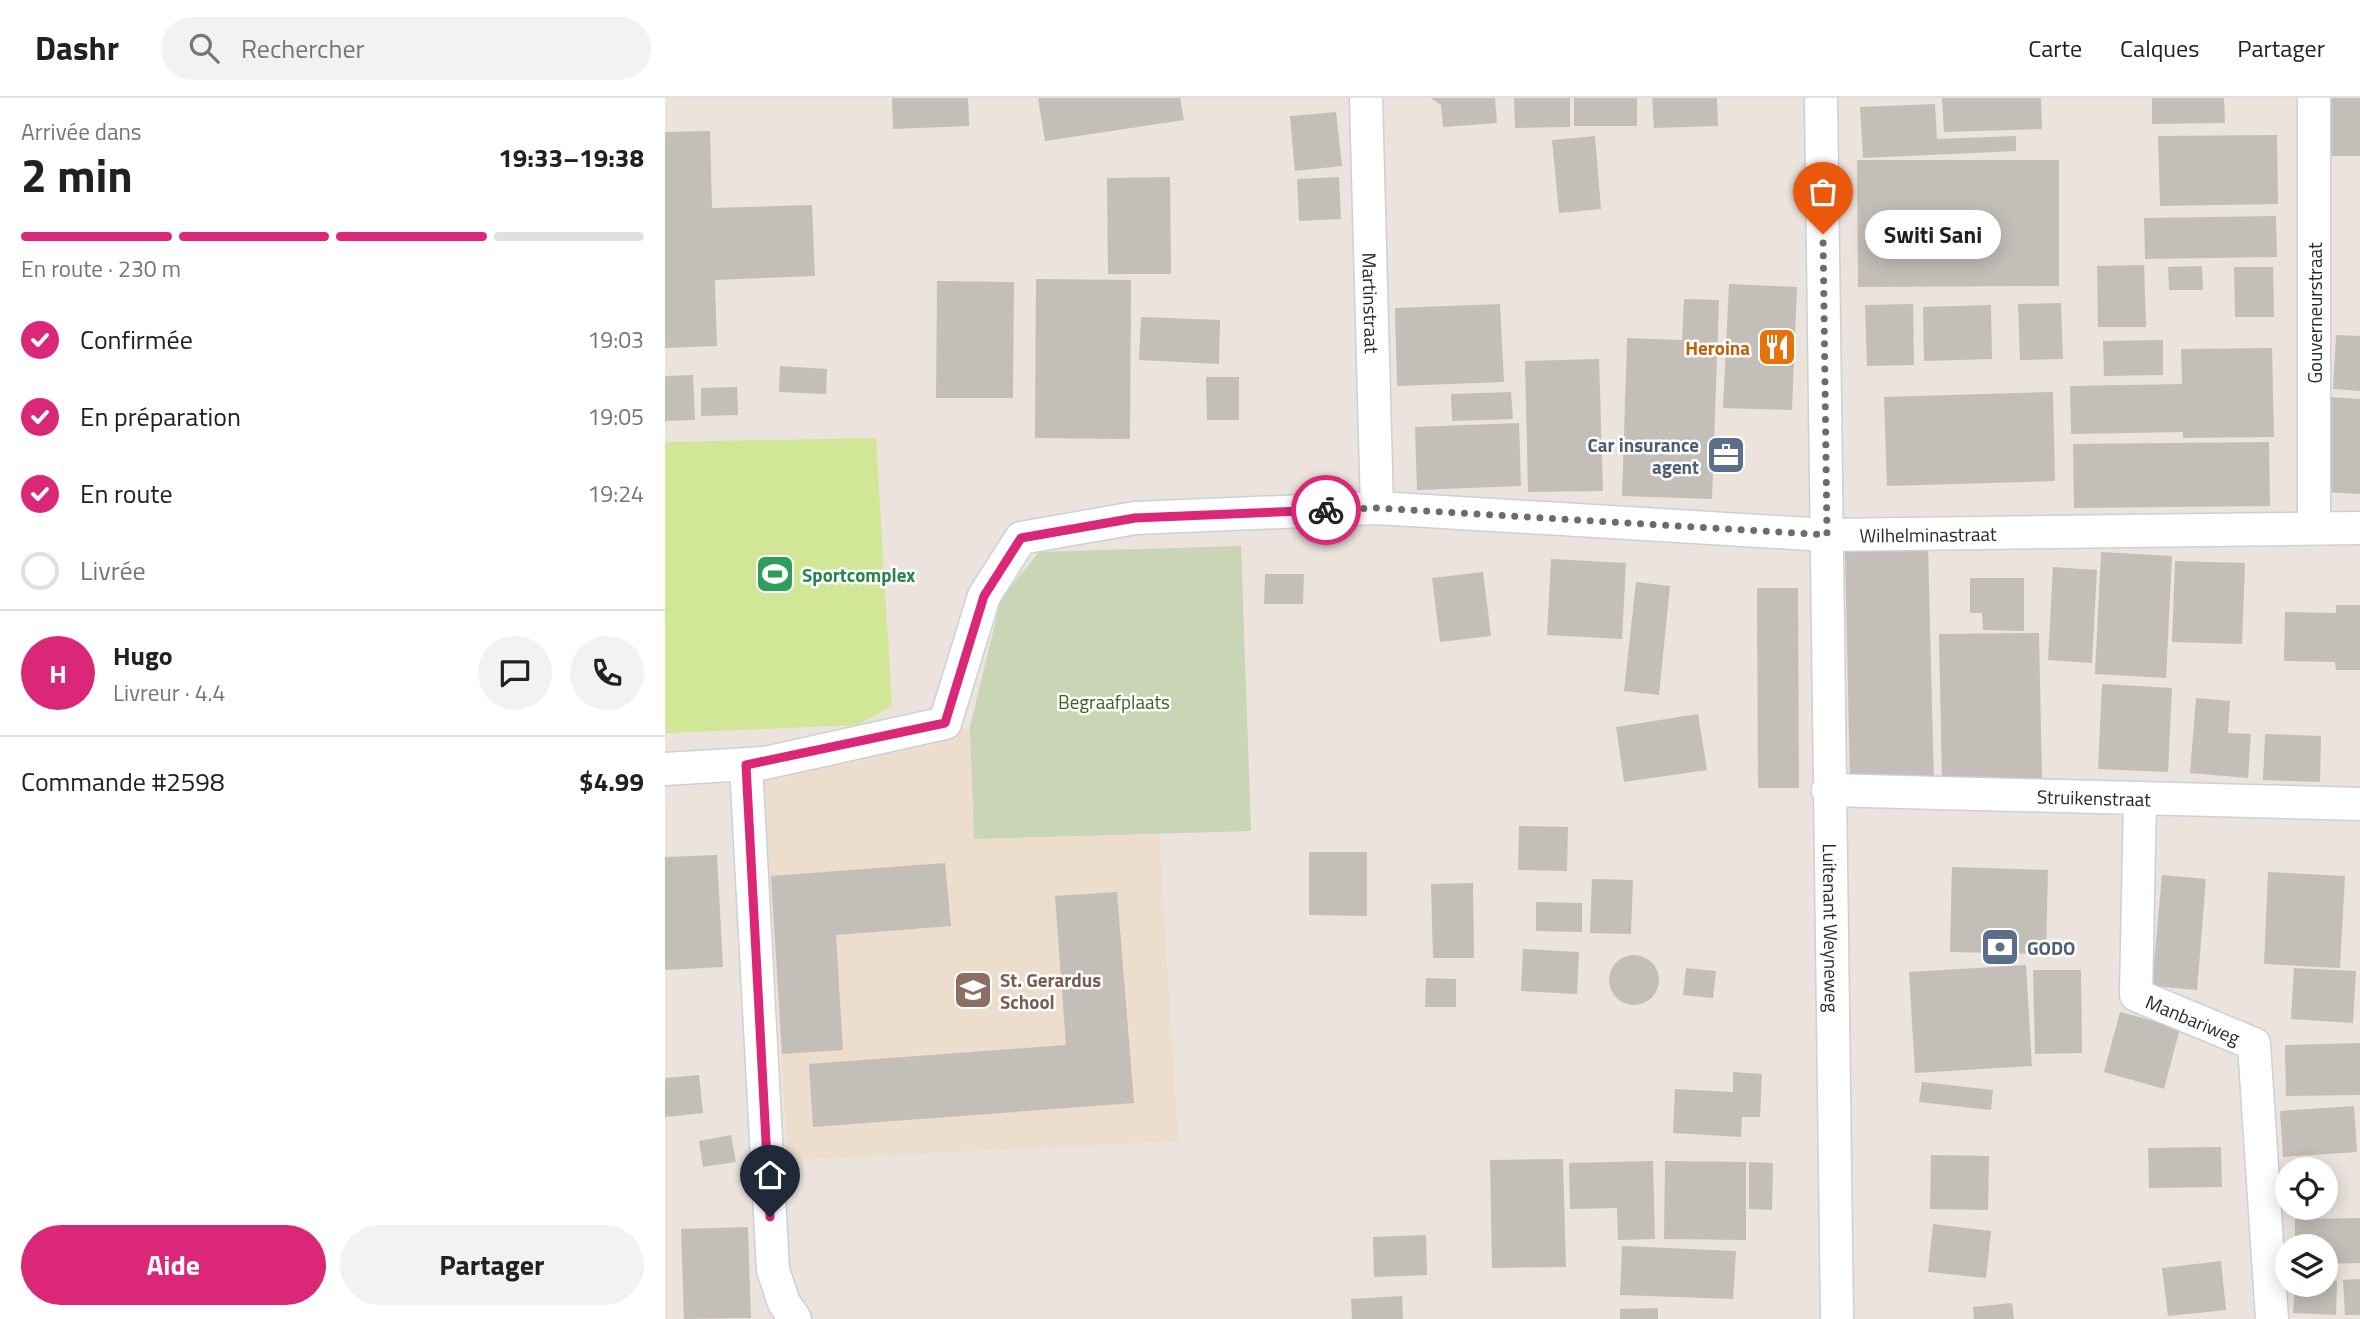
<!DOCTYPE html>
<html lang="fr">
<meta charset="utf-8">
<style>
body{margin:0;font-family:"Titillium Web",sans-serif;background:#f2f2f2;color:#202124;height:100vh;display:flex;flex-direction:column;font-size:26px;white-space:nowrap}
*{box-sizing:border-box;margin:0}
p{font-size:23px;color:#757577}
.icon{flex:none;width:38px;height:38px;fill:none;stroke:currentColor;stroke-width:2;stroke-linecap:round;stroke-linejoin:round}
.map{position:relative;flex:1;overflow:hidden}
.drawer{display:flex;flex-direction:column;background:#fff;width:665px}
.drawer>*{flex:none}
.tools{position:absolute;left:1610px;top:1059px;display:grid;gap:14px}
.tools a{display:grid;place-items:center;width:63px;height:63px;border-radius:50%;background:#fff;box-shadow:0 4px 18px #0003;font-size:35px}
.pin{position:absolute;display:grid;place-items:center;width:60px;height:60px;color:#fff;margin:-72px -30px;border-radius:50% 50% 50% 0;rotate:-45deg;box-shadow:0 0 7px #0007}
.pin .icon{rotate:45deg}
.courier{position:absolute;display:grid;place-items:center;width:70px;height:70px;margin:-35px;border:5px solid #db2777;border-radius:50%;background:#fff;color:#222;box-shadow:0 2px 9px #0007}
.bubble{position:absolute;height:49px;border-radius:24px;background:#fff;box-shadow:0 4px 18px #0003;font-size:23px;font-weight:700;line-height:49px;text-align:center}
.overview em{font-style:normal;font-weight:700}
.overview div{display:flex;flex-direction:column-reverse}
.overview{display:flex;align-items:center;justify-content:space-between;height:119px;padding:0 21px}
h1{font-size:46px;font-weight:700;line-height:52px}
.bar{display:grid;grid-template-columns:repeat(4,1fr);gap:10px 7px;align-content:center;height:84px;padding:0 21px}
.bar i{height:9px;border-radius:5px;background:#e0e0e0}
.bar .current{background:#db2777}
.bar p{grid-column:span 4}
.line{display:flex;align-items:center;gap:18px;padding:0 21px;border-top:2px solid #e0e0e0}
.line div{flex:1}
.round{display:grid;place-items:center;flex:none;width:74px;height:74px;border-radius:37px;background:#f2f2f2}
ol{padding:0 21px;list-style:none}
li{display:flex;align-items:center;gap:21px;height:77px}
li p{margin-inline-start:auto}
li .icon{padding:7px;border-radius:50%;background:#db2777;color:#fff;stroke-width:4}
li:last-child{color:#757577}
li i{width:38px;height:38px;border:4px solid #e0e0e0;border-radius:50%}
.primary-button{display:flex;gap:14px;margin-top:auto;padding:14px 21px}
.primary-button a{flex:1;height:80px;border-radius:42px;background:#db2777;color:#fff;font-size:28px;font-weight:700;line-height:80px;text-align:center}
.primary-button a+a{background:#f2f2f2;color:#202124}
header{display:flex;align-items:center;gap:42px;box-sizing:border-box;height:98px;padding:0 35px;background:#fff;border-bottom:2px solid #e0e0e0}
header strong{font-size:33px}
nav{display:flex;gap:38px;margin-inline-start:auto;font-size:24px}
.search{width:490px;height:63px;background:#f2f2f2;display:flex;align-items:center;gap:18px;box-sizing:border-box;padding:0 24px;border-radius:38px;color:#757577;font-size:26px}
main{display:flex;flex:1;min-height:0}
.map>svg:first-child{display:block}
.education{fill:#ecddcc}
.cemetery{fill:#c9d5b4}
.pitch{fill:#d1e797}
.building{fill:#c4beb8}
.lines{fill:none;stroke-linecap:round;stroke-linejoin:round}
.minor-casing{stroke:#cbd0db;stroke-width:35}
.minor{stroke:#fff;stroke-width:32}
.done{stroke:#6e6b68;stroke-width:7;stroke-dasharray:0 12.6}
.route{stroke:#db2777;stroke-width:9}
.labels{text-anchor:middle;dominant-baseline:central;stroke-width:5;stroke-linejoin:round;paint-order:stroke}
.street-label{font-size:19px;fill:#2a2a2a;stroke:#fff}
.food-label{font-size:19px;font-weight:bold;fill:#c56008;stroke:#fff;text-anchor:end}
.service-label{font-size:19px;font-weight:bold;fill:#4e5e75;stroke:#fff;text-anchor:end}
.leisure-label{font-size:19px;font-weight:bold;fill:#27864d;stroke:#fff;text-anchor:start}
.park-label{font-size:19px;fill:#36641d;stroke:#fff}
.education-label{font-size:19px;font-weight:bold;fill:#785e54;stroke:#fff;text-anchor:start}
</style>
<header>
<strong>Dashr</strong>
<div class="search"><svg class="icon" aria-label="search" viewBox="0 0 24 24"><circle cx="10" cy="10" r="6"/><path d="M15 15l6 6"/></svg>Rechercher</div>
<nav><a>Carte</a><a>Calques</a><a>Partager</a></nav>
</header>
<main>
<section class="drawer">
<div class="overview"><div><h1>2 min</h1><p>Arrivée dans</p></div><em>19:33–19:38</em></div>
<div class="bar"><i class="current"></i><i class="current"></i><i class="current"></i><i></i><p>En route · 230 m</p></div>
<ol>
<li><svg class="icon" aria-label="check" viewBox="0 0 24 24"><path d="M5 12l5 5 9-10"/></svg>Confirmée<p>19:03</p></li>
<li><svg class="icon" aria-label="check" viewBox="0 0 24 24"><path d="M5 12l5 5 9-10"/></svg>En préparation<p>19:05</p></li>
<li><svg class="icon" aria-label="check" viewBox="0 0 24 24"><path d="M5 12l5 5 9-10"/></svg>En route<p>19:24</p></li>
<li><i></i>Livrée</li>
</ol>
<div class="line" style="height:126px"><b class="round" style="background:#db2777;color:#fff">H</b><div><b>Hugo</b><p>Livreur · 4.4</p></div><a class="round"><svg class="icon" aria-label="chat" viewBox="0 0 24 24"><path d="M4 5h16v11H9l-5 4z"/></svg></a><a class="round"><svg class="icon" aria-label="phone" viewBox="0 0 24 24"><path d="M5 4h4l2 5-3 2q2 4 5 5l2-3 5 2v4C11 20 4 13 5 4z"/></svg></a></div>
<div class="line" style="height:91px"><div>Commande #2598</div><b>$4.99</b></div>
<div class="primary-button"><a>Aide</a><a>Partager</a></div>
</section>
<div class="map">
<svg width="1695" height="1221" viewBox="0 0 1695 1221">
<rect width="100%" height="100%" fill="#ebe3dc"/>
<path class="education" d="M305,629L309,741L494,736L513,1043L123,1062L98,681Z"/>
<path class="cemetery" d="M576,448L586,733L309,741L305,629L336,501L374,454Z"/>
<path class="pitch" d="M211,340L227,608L192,627L0,635V344Z"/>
<g class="building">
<path d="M227,0H303L304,28L228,31Z"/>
<path d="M373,0H515L519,22L380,43Z"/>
<path d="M766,0H830L832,25L778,29L776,7Z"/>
<path d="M849,0H905V29L850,30Z"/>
<rect x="909" y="0" width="63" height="28"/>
<path d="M987,0H1052L1053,28L989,30Z"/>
<path d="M1277,0H1376L1377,31L1279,34Z"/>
<path d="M1487,0H1559L1560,25L1487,26Z"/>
<rect x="1665" y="0" width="30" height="58"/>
<path d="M1270,6L1272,41L1351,38V53L1198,60L1195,9Z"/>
<path d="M671,14L677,68L630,73L625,18Z"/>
<path d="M45,33L47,110L147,107L150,178L50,182L52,248L0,250V34Z"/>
<path d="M1612,37L1613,106L1495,108L1493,38Z"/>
<path d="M930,38L936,111L894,115L887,42Z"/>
<path d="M1192,62H1394V188L1193,189Z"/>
<path d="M505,79L506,176H443L442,80Z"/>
<path d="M674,79L676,121L634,123L632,81Z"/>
<path d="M1611,118L1612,159L1480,161L1479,120Z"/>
<path d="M1479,167L1481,229H1433L1432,168Z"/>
<path d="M1537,168L1538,192H1504L1503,169Z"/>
<path d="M1569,169H1608L1609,219H1570Z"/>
<path d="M371,181L466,182L465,341L370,340Z"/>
<path d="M272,183L349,184L348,300H271Z"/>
<path d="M1064,186L1132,189L1127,312L1058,310Z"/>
<path d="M1019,201L1054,202L1047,401L957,398L962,240L1017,242Z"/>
<path d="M1396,205L1398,261L1355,262L1353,206Z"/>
<path d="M835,206L839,284L732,288L730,210Z"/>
<path d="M1248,206L1249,267L1202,268L1200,207Z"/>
<path d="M1326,207L1327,261L1259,263L1258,209Z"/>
<path d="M476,219L555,222L554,266L474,262Z"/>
<path d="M1671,237L1695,238V293L1668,291Z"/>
<path d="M1498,242V277L1439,278L1438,243Z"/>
<path d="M1607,250L1609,339L1518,340V334L1406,336L1405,288L1517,286L1516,251Z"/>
<path d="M934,261L938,393L863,394L860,263Z"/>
<path d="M115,268L162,271L161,296L114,294Z"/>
<path d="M28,277L30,322L0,323V278Z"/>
<path d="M541,279H574V322H542Z"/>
<path d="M72,289L73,317L36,318V290Z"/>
<path d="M846,294L848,321L787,323L786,296Z"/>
<path d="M1388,294L1390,383L1222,388L1219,299Z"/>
<path d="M1665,299L1695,301V396L1660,394Z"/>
<path d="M854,325L856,388L752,392L750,329Z"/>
<path d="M1604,344L1605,408L1409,410L1408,346Z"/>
<path d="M1263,450L1269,685L1185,687L1180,452Z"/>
<path d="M1436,454L1507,458L1501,580L1430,576Z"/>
<path d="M886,461L961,465L957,541L882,537Z"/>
<path d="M1510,463L1580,465L1577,546L1507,544Z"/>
<path d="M1388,469L1432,472L1427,565L1383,562Z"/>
<path d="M818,474L826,538L775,544L767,480Z"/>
<path d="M600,476H639L638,506H599Z"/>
<path d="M1305,480H1359V533L1318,532L1317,515H1305Z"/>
<path d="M971,484L1005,488L994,597L959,593Z"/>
<path d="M1092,490H1133L1134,690H1093Z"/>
<path d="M1671,507H1695V572H1671L1670,564L1619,563L1620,514L1671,515Z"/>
<path d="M1374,535L1377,682L1277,683L1274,536Z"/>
<path d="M1437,586L1507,590L1503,674L1433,671Z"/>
<path d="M1531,600L1565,603L1563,635L1586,636L1583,680L1525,675Z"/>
<path d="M1033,616L1042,672L959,684L951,629Z"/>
<path d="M1600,636L1656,638L1655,684L1598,682Z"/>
<path d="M854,728L903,729L902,773L853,772Z"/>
<path d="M644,754H702V818L644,817Z"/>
<path d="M52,757L58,869L0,872V759Z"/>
<path d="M280,765L286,828L171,837L178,952L117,956L106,778Z"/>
<path d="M1287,769L1383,772L1381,856L1285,854Z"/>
<path d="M1603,774L1680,778L1675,870L1599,866Z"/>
<path d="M1497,777L1541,781L1532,892L1487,888Z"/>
<path d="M927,781L968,782L966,836L925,835Z"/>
<path d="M808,785L809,860H768L766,786Z"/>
<path d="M452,794L469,1005L148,1029L144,966L401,947L390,798Z"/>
<path d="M871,804L917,805V834L871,833Z"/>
<path d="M858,851L914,854L912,896L856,893Z"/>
<circle cx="969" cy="882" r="25"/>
<path d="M1361,867L1367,968L1250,975L1244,874Z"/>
<path d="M1021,870L1051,873L1048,900L1018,897Z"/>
<path d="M1629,870L1691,873L1688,925L1626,921Z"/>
<path d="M1368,872H1416L1417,955L1370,956Z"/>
<path d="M761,880L791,881V909H760Z"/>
<path d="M1455,914L1515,930L1499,991L1439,974Z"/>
<path d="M1695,945V997L1621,998L1620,947Z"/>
<path d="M1068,974L1097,976L1095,1019H1077L1076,1039L1008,1035L1010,991L1068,994Z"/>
<path d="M34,977L38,1015L0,1019V980Z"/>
<path d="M1257,984L1328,992L1326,1012L1254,1004Z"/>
<path d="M1689,1008L1692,1054L1618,1059L1615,1013Z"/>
<path d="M66,1037L71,1064L38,1069L34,1043Z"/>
<path d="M1556,1049L1557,1089L1484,1090L1483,1050Z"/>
<path d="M1266,1057L1324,1058L1323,1112L1265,1111Z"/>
<path d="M898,1061L901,1169L827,1170L825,1062Z"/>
<path d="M988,1063L990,1141L953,1142L952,1110L905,1111L904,1065Z"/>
<path d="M1000,1063L1081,1064V1142L999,1141Z"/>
<path d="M1084,1064L1108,1065L1107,1112L1084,1111Z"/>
<path d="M1695,1120V1165L1661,1166V1148H1630V1121Z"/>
<path d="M1268,1126L1326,1133L1321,1180L1263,1174Z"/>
<path d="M83,1129L86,1220L19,1221L16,1131Z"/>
<path d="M761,1137L762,1177L709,1179L708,1139Z"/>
<path d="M957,1148L1071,1153L1068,1201L955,1197Z"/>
<path d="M1556,1163L1561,1212L1503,1218L1497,1170Z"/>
<path d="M1695,1181V1217H1680L1678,1182Z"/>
<path d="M1661,1182L1672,1183L1671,1217L1628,1215L1630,1186H1661Z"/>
<path d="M737,1198L738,1221H687L686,1201Z"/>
<path d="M1347,1205L1349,1221H1309L1308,1209Z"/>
<path d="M993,1210V1221H955V1211Z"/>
</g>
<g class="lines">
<defs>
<g id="minor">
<path id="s1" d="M701,0L712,410"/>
<path id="s2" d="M1156,0L1172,1221"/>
<path d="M1649,430V0"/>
<path d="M81,667L108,1172L119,1205L130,1221"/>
<path id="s3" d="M0,671L100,665L280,625L319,498L356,440L470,420L712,410L1162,437L1695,430"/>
<path id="s4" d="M1163,692L1695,706"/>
<path id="s5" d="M1475,700L1471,897L1589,946L1607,1221"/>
</g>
</defs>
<use href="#minor" class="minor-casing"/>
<use href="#minor" class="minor"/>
</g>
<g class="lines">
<path class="done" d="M661,412L712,410L1162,437L1158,136"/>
<path class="route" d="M105,1119L81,667L280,625L319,498L356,440L470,420L661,412"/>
</g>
<defs>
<symbol id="restaurant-square" viewBox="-11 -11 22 22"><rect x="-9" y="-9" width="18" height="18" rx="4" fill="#e8710a" stroke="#fff"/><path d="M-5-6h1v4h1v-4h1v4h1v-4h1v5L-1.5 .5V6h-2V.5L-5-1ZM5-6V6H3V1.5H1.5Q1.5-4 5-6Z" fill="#fff"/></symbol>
<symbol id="office-square" viewBox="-11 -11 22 22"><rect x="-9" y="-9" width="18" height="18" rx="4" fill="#5c6f8a" stroke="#fff"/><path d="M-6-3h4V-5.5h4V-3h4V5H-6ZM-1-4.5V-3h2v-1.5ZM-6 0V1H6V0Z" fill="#fff"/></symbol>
<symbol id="stadium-square" viewBox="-11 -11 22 22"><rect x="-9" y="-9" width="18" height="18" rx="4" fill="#2e9e5b" stroke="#fff"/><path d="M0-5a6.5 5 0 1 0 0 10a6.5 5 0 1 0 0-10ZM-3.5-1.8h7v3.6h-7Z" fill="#fff"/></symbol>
<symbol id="bank-square" viewBox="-11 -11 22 22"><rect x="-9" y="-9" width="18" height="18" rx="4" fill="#5c6f8a" stroke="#fff"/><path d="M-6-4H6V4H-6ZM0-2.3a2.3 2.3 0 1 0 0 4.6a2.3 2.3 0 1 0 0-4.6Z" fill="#fff"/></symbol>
<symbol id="school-square" viewBox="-11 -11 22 22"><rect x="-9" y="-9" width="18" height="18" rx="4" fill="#8d6e63" stroke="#fff"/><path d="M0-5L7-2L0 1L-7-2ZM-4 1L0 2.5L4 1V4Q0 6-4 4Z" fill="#fff"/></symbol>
</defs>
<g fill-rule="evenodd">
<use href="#restaurant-square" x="1090" y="227" width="44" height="44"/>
<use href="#office-square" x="1039" y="335" width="44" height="44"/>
<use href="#stadium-square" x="88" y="454" width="44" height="44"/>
<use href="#bank-square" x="1313" y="827" width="44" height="44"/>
<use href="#school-square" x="286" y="870" width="44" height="44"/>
</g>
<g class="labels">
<g class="street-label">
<text stroke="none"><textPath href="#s1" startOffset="205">Martinstraat</textPath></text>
<text transform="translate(1649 215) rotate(-90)">Gouverneurstraat</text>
<text stroke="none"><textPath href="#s3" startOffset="1396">Wilhelminastraat</textPath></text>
<text stroke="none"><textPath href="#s4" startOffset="266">Struikenstraat</textPath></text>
<text stroke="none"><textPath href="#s2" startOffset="830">Luitenant Weyneweg</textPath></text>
<text stroke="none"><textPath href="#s5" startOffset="259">Manbariweg</textPath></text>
</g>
<g class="food-label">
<text x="1085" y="249">Heroina</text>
</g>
<g class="service-label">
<text x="1034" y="346">Car insurance<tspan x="1034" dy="22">agent</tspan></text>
<text x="1362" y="849" text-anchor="start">GODO</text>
</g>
<g class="leisure-label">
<text x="137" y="476">Sportcomplex</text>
</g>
<g class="park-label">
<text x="449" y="603">Begraafplaats</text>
</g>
<g class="education-label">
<text x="335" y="881">St. Gerardus<tspan x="335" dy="22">School</tspan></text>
</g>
</g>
</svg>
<div class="tools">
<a><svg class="icon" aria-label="locate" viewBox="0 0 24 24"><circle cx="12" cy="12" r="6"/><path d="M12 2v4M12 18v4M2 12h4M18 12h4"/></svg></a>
<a><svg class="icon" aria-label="layers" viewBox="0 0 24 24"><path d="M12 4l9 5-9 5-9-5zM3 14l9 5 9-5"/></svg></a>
</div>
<div class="pin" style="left:1158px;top:136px;background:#ea580c"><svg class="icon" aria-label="bag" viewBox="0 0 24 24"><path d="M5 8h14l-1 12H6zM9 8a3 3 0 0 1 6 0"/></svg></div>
<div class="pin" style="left:105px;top:1119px;background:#1f2937"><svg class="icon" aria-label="home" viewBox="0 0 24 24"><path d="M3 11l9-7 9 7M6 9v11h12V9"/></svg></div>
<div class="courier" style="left:661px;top:412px"><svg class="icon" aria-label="bike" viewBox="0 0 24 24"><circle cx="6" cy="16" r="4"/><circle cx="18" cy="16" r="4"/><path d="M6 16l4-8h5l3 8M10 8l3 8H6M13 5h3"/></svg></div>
<div class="bubble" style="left:1200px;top:112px;width:136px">Switi Sani</div>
</div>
</main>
